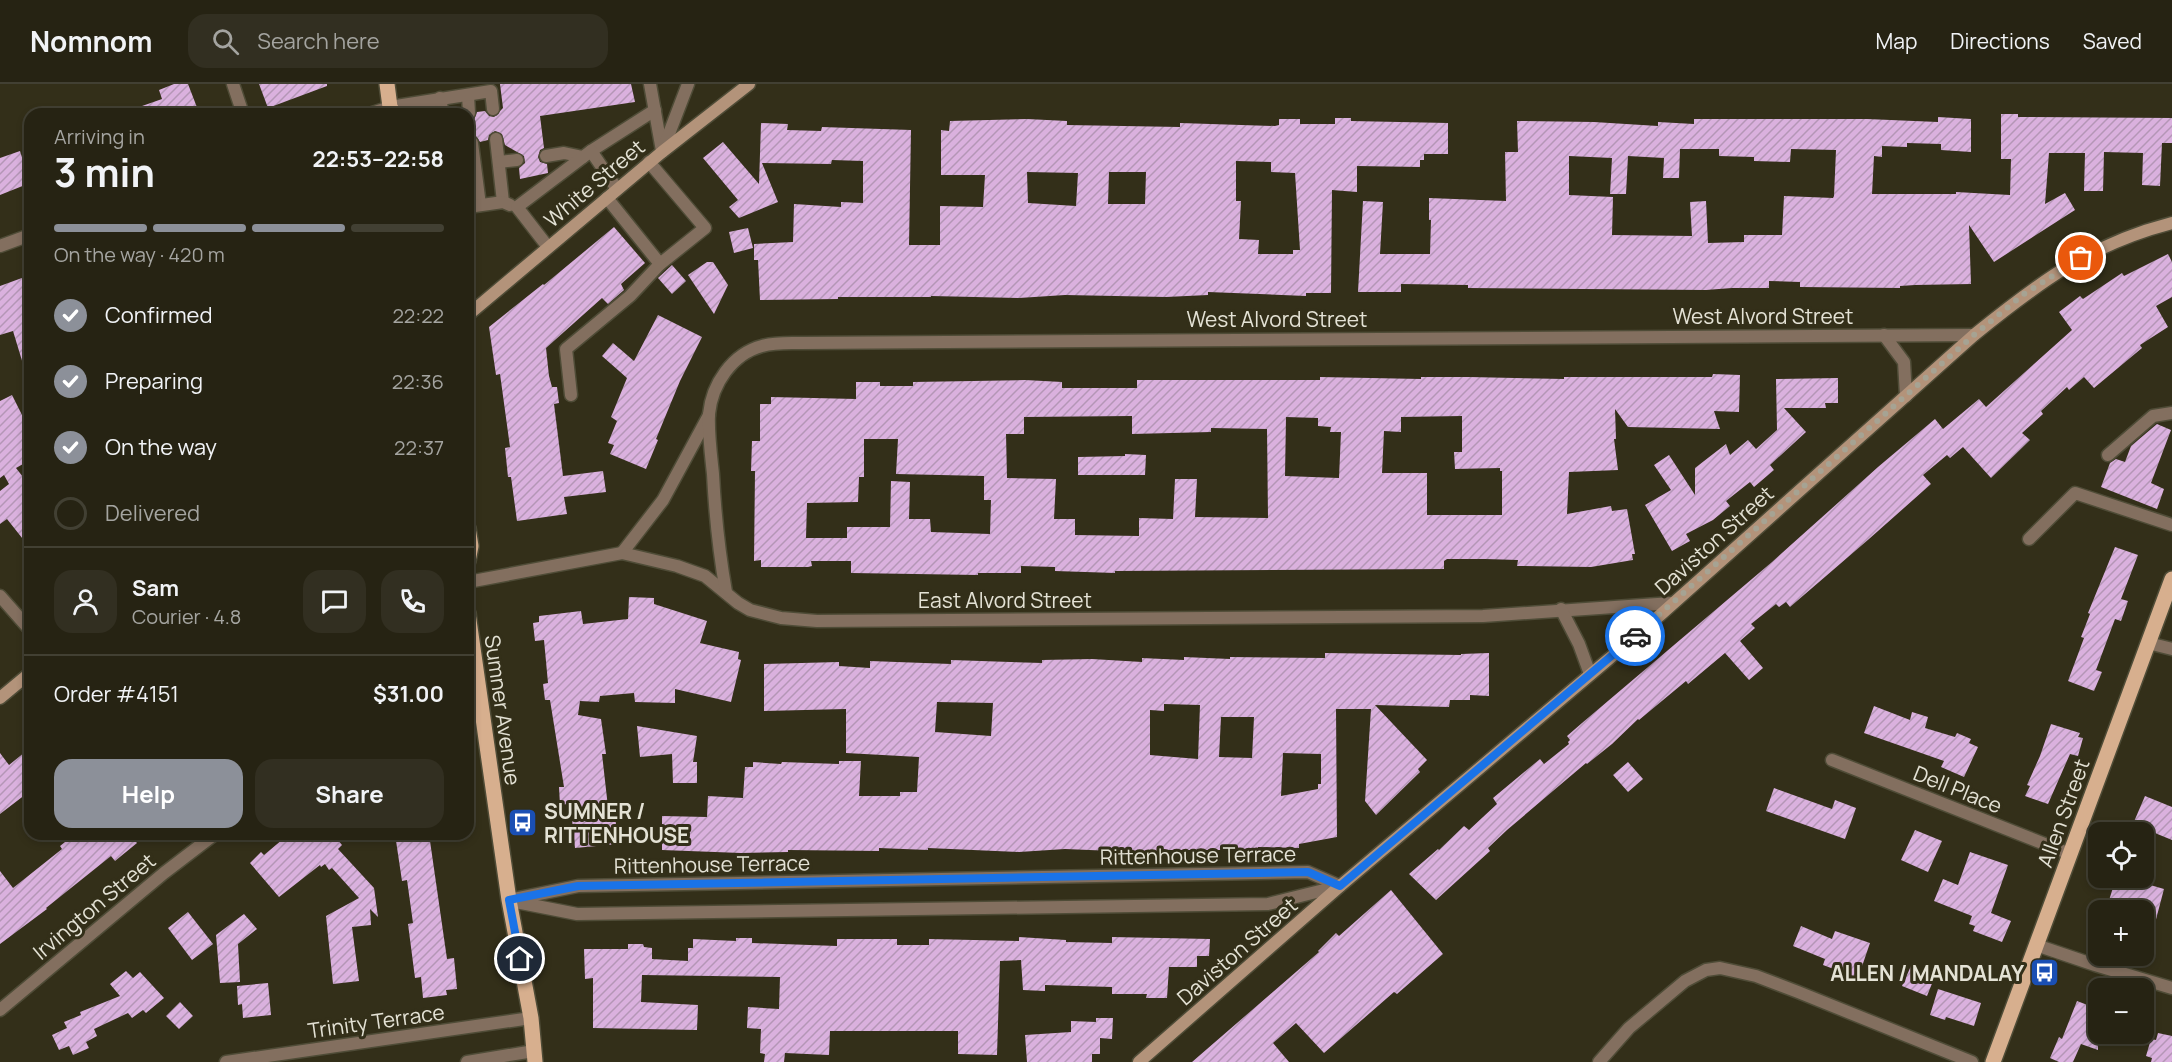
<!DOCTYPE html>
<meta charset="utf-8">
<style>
body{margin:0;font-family:Manrope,sans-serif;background:#322f21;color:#f1f3f6;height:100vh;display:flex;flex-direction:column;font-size:22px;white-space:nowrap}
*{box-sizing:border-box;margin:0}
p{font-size:20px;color:#a4a4a0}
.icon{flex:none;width:33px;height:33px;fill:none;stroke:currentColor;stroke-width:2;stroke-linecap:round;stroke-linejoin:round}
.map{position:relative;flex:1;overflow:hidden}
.drawer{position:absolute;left:24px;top:24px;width:450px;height:732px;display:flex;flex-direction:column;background:#262313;border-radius:18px;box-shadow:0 3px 9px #0003,0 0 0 2px #424033}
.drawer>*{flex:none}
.controls{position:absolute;left:2088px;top:738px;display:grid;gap:12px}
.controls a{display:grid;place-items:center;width:66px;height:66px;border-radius:12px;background:#262313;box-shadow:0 3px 9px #0003,0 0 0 2px #424033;font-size:30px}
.pin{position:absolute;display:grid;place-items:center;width:51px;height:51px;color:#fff;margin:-26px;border:3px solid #fff;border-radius:50%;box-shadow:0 2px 6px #0007}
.courier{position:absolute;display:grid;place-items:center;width:60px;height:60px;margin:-30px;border:4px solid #1a73e8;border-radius:50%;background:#fff;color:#222;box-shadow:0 2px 8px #0007}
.summary em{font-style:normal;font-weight:700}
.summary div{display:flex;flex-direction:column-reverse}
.summary{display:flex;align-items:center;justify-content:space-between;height:102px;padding:0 30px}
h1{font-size:39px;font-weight:700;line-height:45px}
.bar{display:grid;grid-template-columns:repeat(4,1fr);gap:9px 6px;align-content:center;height:72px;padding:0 30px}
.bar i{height:8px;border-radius:4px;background:#424033}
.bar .current{background:#8c9099}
.bar p{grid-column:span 4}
.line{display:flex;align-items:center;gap:15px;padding:0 30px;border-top:2px solid #424033}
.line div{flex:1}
.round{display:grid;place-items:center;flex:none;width:63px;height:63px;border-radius:18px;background:#322f21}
ol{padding:0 30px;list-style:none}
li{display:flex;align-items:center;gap:18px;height:66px}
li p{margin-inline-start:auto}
li .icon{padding:6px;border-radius:50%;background:#8c9099;color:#fff;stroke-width:4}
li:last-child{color:#a4a4a0}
li i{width:33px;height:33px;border:3px solid #424033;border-radius:50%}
.action{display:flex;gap:12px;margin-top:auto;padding:12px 30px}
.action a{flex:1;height:69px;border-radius:18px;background:#8c9099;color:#fff;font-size:24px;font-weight:700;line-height:69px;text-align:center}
.action a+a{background:#322f21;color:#f1f3f6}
header{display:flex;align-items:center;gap:36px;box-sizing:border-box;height:84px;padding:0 30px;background:#262313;border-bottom:2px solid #424033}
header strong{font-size:28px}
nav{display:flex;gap:33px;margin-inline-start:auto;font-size:21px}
.search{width:420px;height:54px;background:#322f21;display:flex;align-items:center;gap:15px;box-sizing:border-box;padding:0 21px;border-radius:18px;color:#a4a4a0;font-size:22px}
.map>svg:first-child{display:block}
.building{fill:url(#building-hatch);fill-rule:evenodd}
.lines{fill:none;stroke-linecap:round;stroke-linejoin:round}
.service-casing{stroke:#4f4c37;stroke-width:15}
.minor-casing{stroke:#4f4c37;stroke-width:15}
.tertiary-casing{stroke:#4f4c37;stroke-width:15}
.secondary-casing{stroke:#4f4c37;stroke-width:15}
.primary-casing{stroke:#4f4c37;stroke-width:18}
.service{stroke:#836f5f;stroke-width:12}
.minor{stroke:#836f5f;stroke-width:12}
.tertiary{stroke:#836f5f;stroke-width:12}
.secondary{stroke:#b3937a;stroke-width:12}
.primary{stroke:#d7af8e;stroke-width:15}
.done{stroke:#a6a393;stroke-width:6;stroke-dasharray:0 10.8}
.route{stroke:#1a73e8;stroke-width:8}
.labels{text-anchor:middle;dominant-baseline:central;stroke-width:6;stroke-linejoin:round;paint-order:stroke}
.street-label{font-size:21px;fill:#e4e2d5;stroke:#332f19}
.poi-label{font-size:21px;font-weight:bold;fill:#e4e2d5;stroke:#332f19;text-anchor:start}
</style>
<header>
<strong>Nomnom</strong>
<div class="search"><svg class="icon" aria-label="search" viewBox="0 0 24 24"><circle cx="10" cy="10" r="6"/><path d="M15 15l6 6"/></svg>Search here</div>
<nav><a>Map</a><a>Directions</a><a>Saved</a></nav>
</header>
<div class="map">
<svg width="2172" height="978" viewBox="0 0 2172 978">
<defs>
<pattern id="building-hatch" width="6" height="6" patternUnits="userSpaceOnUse" patternTransform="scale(1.5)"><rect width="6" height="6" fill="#dab1de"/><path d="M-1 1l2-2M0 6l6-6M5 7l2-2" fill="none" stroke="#b496b6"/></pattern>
</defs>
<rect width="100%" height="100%" fill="#332f19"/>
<g class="building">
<path d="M174,0H188L198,26L188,30H126L125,28L162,15L159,6Z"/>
<path d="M259,0H327V2L268,24Z"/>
<path d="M500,0H631L635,18L540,32L544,64L540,66L538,73L540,78L547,80L548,89L520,95L519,84L525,79L524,72L505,61L502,50L495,47L489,51L488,56L480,58L476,52H468V37L474,36L477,28L485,27L489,32L494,33L503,24Z"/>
<path d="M2001,30H2018V33L2172,34V59H2162L2160,102L2142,101L2143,69L2104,68L2103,107H2084L2085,69H2049L2045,120L2065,109L2075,126L1994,178L1969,141L1971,200L1915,201L1900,202V204L1800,203V198L1769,197V204H1732L1706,206L1468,204V201L1401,200V208H1358L1363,117L1383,118L1380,170H1430L1431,136H1429V114L1506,117L1505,68H1518L1517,37L1594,38L1658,42V38L1694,40V35H1867L1938,38V33L1971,35V68L1941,66V60L1907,59V63L1882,62V73L1874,72L1872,110H1956V108L2010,111L2011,75H2001ZM1680,65H1719V72L1754,73V77L1790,78L1791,65L1836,66L1834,112L1833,114L1784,112L1782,151H1744V158L1708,159L1706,117L1690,118L1692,152L1612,151L1613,113L1569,111V72L1612,74L1610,110H1626L1628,72L1664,74L1663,94H1679Z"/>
<path d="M1335,34H1351V37L1448,39V70H1424V76H1420V83L1357,82V108L1332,106L1331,209H1306V212L1208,208V211L1166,213L1065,211L1019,214L931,212V213H838V215L760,216L758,176H754V160L793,158L794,120L841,123V118L863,119V77L832,76L831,80L762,79L778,118L739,134L729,123L738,116L703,74L723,58L759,100L761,39L788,40L787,46L821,47L822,43L911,46L909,161H940V122L983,123L985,91H941V46L949,47L950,37L1027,35L1067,37V41L1180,43V39L1275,42L1279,41V35H1300V40H1335ZM1236,77L1271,78V88L1295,89L1300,166H1293V170H1258L1259,156L1239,155L1241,117H1236ZM1027,88L1078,89L1076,122L1028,119ZM1109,88H1146L1145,120H1108Z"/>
<path d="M20,67L30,99L0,111V74Z"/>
<path d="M614,143L645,179L621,200L624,206L608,220L602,214L546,264L549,292L552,303H557L559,319L554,320L563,392L603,387L606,408L564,413L567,430L517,437L511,393H508L505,364L510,363L500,290L496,291L489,243L543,200L544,201Z"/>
<path d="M748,144L753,164L734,169L729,148Z"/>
<path d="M2168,170L2172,178V213L2156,222L2168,243L2140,261L2142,264L2094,304L2084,293L2069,306L2067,303L2041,327L2043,330L2022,349L2030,356L1991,394L1963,363L1950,374L1947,371L1923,391L1931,400L1869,455L1790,523L1786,518L1779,523L1776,520L1751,540L1755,544L1740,557L1763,584L1749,596L1725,569L1688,600L1686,597L1639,636L1638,635L1612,660L1587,680L1586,679L1507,746L1488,764L1490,767L1436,816L1409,790L1438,765L1439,766L1464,742L1469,746L1497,720L1493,714L1540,675L1544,680L1569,660L1568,658L1570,656L1567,652L1582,639L1772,478L1878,383L1935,335L1943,345L1979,315L1986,323L2072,246L2059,228L2080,212L2083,215L2122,189L2124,192Z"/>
<path d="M707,178H713L728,201L714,230L688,191Z"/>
<path d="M672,181L686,197L672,210L658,194Z"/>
<path d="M30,191V289L26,290L13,247L0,251V202Z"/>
<path d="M658,231L702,253L680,297L656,355L658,356L646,385L610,370L614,361L608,359L617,337L611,333L627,294L602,272L613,259L634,277Z"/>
<path d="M1713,290L1740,291L1739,328L1714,327L1720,345L1628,343L1615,325L1616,355H1614L1618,386L1569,388L1567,430L1611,422L1612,427L1627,425L1635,470H1632L1633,476L1591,483L1517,482L1518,476L1485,475H1447L1444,477V485L1115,487V489L1055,487V483L1021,482V489H978V491L851,489V477H811L812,482L808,483H761V476L754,477L755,387H751L752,357H760V320H771V313L856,315V298H880V302H913V298L1025,296L1062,298V304H1137V296H1320V293L1421,295V293H1470L1564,295V293H1712ZM1132,332V350L1211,348V344L1267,345L1268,434L1195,433L1197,395H1175L1173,435L1139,434V452L1075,451V435H1054L1056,395L1007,394L1006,350H1024V333ZM1462,332V368H1454L1455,385L1500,384V387H1502V431H1427V389H1382L1384,347L1401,348V333ZM1286,333L1318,334V342L1331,343L1330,348H1341L1339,394L1285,392ZM864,355H898L896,390L984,392V416H991L990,450L931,448L930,435H909L910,398L891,397L890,443H847V454H806L807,419L858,418L859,393H864Z"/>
<path d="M1838,294V319H1825L1826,324H1784L1806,348L1770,381L1774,386L1754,403L1750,398L1726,417L1730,422L1713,436L1686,450L1690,457L1672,467L1645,421L1671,406L1654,381L1669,371L1695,411V384L1726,360L1730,371L1748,356L1756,365L1777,346L1776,295Z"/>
<path d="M12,311L30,347V376L16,384L30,402V464L7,435L0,440V407L9,400L4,391L0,394V317Z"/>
<path d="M2157,340L2171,346L2151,399L2164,405L2157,425L2101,403L2110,379L2116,375L2125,378L2131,362Z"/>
<path d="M1125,370L1146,371L1145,391H1078V373L1125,372Z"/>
<path d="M2115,463L2138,471L2121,515L2128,517L2121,537L2115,535L2096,586L2102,588L2094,607L2068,597L2084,554L2081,553L2090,530L2088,529Z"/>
<path d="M629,513L654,514V520L707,537L700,559L739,568L738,575L741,576L731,618L675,605V619L635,618L634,609L600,612L599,618L580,617L578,631L601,635L606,670H602L609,732L615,731L618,760L575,764L571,726L568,727V720L560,721L559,703H564L550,616H545L543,600L548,599L544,556L535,557L533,539L539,538V532L581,527L583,540L628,535Z"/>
<path d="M1325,569L1461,571V570L1489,569V612L1470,611V616H1450L1449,623L1375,621L1427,676L1418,685L1420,688L1376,731L1365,717L1371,625H1336L1337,753L1299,760V764L1258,763V766H1162V769L1065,765L1019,768L928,764V766L879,764V767L788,766V768L741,769L662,766V732L707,733L708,712L743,714L745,683H753V678L781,680L782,678L839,680V677H861L859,712H900V708H917L919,673L846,669V625L764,627V580L839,578V582L870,584V577L951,580V576L1042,579V576L1092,575L1142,578V574L1184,576V573L1230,575V573L1325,574ZM937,618L993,619L991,652L935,648ZM1164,620L1200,621L1198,675L1150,671V626L1164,627ZM1221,633H1254L1252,674L1219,673ZM1283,669L1321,670V700H1318V705L1281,712Z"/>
<path d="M1874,622L1910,636L1912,628L1928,633L1925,644L1955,653L1957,649L1971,655L1969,659L1978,663L1964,693L1941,683L1944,677L1864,649Z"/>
<path d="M2051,640L2080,649L2078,653L2083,654L2078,672L2070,670L2048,720L2025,712L2030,702L2027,701L2040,672Z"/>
<path d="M637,642L697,652L693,678H697V699H673L672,670L640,673Z"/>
<path d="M30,664V707L0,730V669L9,681Z"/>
<path d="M1628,678L1643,695L1628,708L1613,691Z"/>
<path d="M1774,704L1832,725L1835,716L1856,724L1845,755L1766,727Z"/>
<path d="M2145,712L2172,723V756L2133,740Z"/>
<path d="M1915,746L1942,757L1928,788L1901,776Z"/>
<path d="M75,750H129L137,759L115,777L111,772L46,824L47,825L0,860V787L13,804L62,765L60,762Z"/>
<path d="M289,750H333L342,761L338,765L374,804L378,833L370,825L371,841L352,843L359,897L333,900L326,832L359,814L332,784L329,786L325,780L321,783L320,781L279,813L250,779L261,768L264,771Z"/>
<path d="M395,750H429L447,875L454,874L457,905L446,906L447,911L423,914L421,893L415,894L408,840L413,839L407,796L402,797Z"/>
<path d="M1970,768L2008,781L1991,829L2011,837L2002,858L1973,847L1975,842L1969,840L1972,832L1934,817L1943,795L1958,801Z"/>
<path d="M2116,794H2141L2140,798L2164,805L2149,862L2144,861V826H2106Z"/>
<path d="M1391,806L1443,870L1397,910L1394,908L1324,969L1296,939L1273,959L1289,978H1192L1319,868L1318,867L1336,849L1339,852Z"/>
<path d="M188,828L213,860L192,876L168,844Z"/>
<path d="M244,830L257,845L238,860L240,898L220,899L216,851Z"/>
<path d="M1801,842L1832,855L1835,847L1870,859L1858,894L1823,881L1825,875L1793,862Z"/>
<path d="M1019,853L1066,856V858L1112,859V853L1210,855L1209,872H1197V883H1169L1167,914H1146L1147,910H1112V903L1045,901V907L1023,906L1021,876L1000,877L997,971L958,970V947H830L829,971L785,969L784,978H764L765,970L760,969L761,945L747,944L748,923L779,925L780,893L642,891L641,918L698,921L697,946L593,944V894L585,895L584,865H628V860H643L644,863L652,864V875L688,877V864H693V855L736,857V854H752V859L837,862V855H897V861H929V855L1019,857Z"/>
<path d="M1911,882L1935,892L1927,912L1902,902Z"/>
<path d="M126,887L133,894L140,888L164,914L146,929L143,926L132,934L128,929L94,945L97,952L86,958L89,964L73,971L69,962L59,966L52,951L67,944L64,938L81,931L80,928L120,912L110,900Z"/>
<path d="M268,899L271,931L243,934L242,920L238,921L237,902Z"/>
<path d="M1938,905L1981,919L1974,942L1946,933L1945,936L1930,931Z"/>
<path d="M2077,917L2098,925V966L2081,960L2073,978H2059L2050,974L2059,953L2062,955Z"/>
<path d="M180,918L193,932L179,945L166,932Z"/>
<path d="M1096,934H1113L1112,955L1100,954V970H1092V978H1027L1025,951L1071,948V937L1096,938Z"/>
<path d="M2158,949L2172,952V978H2151L2152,974L2146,972L2151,955L2156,956Z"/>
</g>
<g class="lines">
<defs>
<g id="service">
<path d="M233,0L243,30"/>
<path d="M468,11L469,29"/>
<path d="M440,14L443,30"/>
<path d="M390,23L491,7L493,25"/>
<path d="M496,55L503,118"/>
<path d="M472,59L480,121"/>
<path d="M591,67L655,26"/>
<path d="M546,72L564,69L583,73"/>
<path d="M499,78L517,76"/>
<path d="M607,114L660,180L705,144L649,78"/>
<path d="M468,123L503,118L510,121"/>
<path d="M548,163L517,123L591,67L617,105"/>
<path d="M571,311L566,265L630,212L660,180"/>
<path d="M2108,371L2153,332L2172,329"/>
<path d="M2029,455L2075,409L2172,441"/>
</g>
<g id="minor">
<path d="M650,0L662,67"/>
<path d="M369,30L390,23"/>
<path d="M662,68L688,0"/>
<path d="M0,162L30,151"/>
<path d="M0,512L30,546"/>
<path d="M2148,559L2172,565"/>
<path d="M1832,676L2070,770"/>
<path d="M509,816L578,802L1308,788L1340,802"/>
<path d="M516,818L577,830L1268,820L1340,802"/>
<path d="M2036,861L2095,881L2172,904"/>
<path d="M0,926L164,789L215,750"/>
<path d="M226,978L531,934"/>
<path d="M467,978L534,967"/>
<path d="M1599,978L1629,944L1685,897L1706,886L1720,884L1756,892L1798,908L1972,978"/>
</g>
<g id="tertiary">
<path d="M1884,251L1904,278L1906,312"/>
<path d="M622,469L663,416L709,331"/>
<path d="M468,498L622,469L677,482L705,492L738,519L750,526L781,534L817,537L1483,532L1672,519"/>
<path d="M726,508C719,468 715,430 713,390C711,371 708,349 709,330C712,300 732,270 762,262C775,258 789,259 803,259L1974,251"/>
<path d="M1561,525L1579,560L1590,590"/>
</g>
<g id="secondary">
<path d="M468,231L662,68L749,0"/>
<path d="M0,614L30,589"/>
<path d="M1139,978L1340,802L1649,541L1974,251C2038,199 2090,160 2172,139"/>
</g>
<g id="primary">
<path d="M387,0L390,23L394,30"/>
<path d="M468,444L471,462L468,477"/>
<path d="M468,529L509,816L531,934L535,978"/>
<path d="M1993,978L2172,495"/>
</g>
</defs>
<use href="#service" class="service-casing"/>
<use href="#minor" class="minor-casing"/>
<use href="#tertiary" class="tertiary-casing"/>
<use href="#secondary" class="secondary-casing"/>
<use href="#primary" class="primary-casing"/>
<use href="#service" class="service"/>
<use href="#minor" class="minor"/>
<use href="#tertiary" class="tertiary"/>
<use href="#secondary" class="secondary"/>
<use href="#primary" class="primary"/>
</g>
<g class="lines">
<path class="done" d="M1635,552L1974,251L2024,210L2081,174"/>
<path class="route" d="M520,875L509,816L578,802L1308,788L1340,802L1635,552"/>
</g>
<defs>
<symbol id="bus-square" viewBox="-11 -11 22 22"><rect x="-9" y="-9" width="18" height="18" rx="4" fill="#1a4fb4" stroke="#332f19"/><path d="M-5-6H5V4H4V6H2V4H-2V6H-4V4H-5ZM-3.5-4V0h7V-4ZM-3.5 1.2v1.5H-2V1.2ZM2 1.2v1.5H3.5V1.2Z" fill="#fff"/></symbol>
</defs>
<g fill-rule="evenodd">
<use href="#bus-square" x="506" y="722" width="33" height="33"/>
<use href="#bus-square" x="2028" y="872" width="33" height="33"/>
</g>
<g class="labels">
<g class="street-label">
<text transform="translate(594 99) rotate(-40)">White Street</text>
<text x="1763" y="232">West Alvord Street</text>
<text x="1277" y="235">West Alvord Street</text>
<text transform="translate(1714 456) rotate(-42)">Daviston Street</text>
<text x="1005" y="516">East Alvord Street</text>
<text transform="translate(503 626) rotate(82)">Sumner Avenue</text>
<text transform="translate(1958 705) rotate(22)">Dell Place</text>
<text transform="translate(2063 729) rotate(-70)">Allen Street</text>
<text transform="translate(1198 771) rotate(-1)">Rittenhouse Terrace</text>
<text transform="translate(712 780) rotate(-1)">Rittenhouse Terrace</text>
<text transform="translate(94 822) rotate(-40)">Irvington Street</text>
<text transform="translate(1237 867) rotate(-41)">Daviston Street</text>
<text transform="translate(376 937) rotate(-8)">Trinity Terrace</text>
</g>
<g class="poi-label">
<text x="544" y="727">SUMNER /<tspan x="544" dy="24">RITTENHOUSE</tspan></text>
<text x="2024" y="889" text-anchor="end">ALLEN / MANDALAY</text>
</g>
</g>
</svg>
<div class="controls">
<a><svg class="icon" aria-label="locate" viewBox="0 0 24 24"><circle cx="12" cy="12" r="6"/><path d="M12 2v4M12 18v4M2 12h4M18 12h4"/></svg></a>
<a>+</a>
<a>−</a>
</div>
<div class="pin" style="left:2081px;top:174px;background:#ea580c"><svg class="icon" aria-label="bag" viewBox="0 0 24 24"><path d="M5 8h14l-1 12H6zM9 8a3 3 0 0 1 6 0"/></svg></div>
<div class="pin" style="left:520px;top:875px;background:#1f2937"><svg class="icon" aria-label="home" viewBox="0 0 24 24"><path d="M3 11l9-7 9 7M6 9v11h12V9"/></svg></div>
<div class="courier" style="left:1635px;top:552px"><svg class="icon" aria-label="car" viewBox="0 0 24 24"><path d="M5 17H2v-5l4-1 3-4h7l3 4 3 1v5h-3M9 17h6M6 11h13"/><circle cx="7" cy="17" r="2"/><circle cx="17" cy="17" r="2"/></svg></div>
<section class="drawer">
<div class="summary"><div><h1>3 min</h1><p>Arriving in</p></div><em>22:53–22:58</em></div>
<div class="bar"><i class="current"></i><i class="current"></i><i class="current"></i><i></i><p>On the way · 420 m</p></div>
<ol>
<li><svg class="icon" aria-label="check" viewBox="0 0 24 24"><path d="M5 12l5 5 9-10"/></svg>Confirmed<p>22:22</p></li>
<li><svg class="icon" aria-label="check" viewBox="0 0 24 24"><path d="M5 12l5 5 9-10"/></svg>Preparing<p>22:36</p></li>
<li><svg class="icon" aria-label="check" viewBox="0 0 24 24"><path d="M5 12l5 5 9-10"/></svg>On the way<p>22:37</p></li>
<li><i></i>Delivered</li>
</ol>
<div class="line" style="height:108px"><a class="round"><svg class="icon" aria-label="person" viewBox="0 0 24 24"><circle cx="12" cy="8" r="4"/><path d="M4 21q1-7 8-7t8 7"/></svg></a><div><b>Sam</b><p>Courier · 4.8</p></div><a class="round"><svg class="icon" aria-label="chat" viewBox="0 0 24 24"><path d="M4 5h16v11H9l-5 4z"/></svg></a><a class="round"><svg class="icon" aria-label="phone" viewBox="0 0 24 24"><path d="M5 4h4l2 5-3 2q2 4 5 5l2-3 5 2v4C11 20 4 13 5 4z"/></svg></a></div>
<div class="line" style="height:78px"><div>Order #4151</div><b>$31.00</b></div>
<div class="action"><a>Help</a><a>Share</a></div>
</section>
</div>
